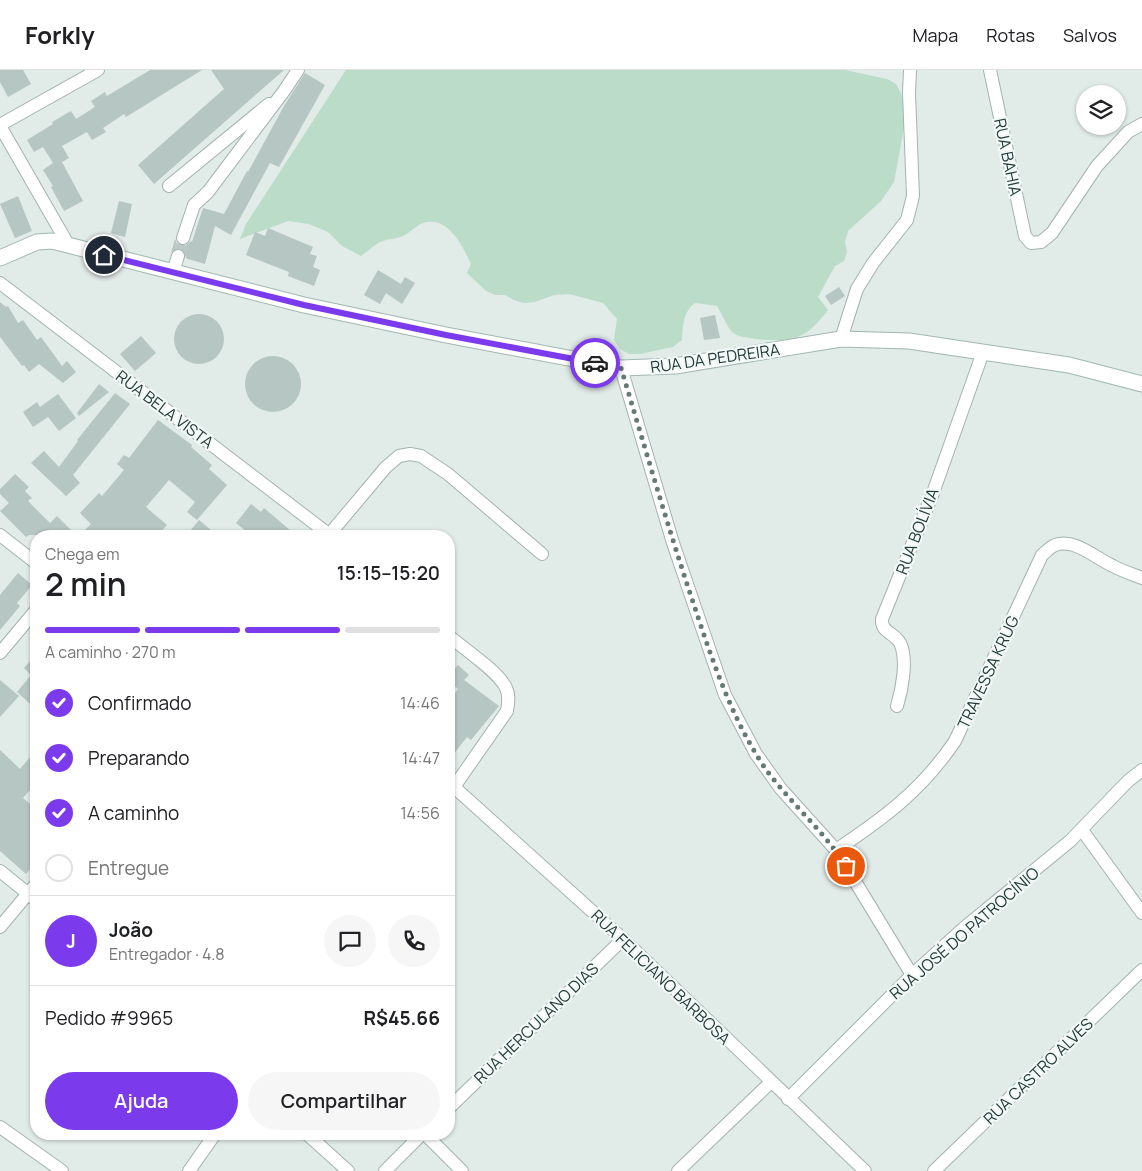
<!DOCTYPE html>
<html lang="pt">
<meta charset="utf-8">
<style>
body{margin:0;font-family:Manrope,sans-serif;background:#f6f6f6;color:#202124;height:100vh;display:flex;flex-direction:column;font-size:19px;white-space:nowrap}
*{box-sizing:border-box;margin:0}
p{font-size:16px;color:#757577}
.icon{flex:none;width:28px;height:28px;fill:none;stroke:currentColor;stroke-width:2;stroke-linecap:round;stroke-linejoin:round}
.map{position:relative;flex:1;overflow:hidden}
.details{position:absolute;left:30px;top:460px;width:425px;height:610px;display:flex;flex-direction:column;background:#fff;border-radius:20px;box-shadow:0 1px 4px #0004}
.details>*{flex:none}
.buttons{position:absolute;left:1076px;top:15px;display:grid;gap:10px}
.buttons a{display:grid;place-items:center;width:50px;height:50px;border-radius:50%;background:#fff;box-shadow:0 1px 4px #0004;font-size:25px}
.pin{position:absolute;display:grid;place-items:center;width:42px;height:42px;color:#fff;margin:-21px;border:2px solid #fff;border-radius:50%;box-shadow:0 1px 5px #0007}
.courier{position:absolute;display:grid;place-items:center;width:50px;height:50px;margin:-25px;border:4px solid #7c3aed;border-radius:50%;background:#fff;color:#222;box-shadow:0 1px 6px #0007}
.headline em{font-style:normal;font-weight:600}
.headline div{display:flex;flex-direction:column-reverse}
.headline{display:flex;align-items:center;justify-content:space-between;height:85px;padding:0 15px}
h1{font-size:32px;font-weight:600;line-height:38px}
.bar{display:grid;grid-template-columns:repeat(4,1fr);gap:8px 5px;align-content:center;height:60px;padding:0 15px}
.bar i{height:6px;border-radius:4px;background:#e0e0e0}
.bar .active{background:#7c3aed}
.bar p{grid-column:span 4}
.line{display:flex;align-items:center;gap:12px;padding:0 15px;border-top:1px solid #e0e0e0}
.line div{flex:1}
.round{display:grid;place-items:center;flex:none;width:52px;height:52px;border-radius:26px;background:#f6f6f6}
ol{padding:0 15px;list-style:none}
li{display:flex;align-items:center;gap:15px;height:55px}
li p{margin-inline-start:auto}
li .icon{padding:5px;border-radius:50%;background:#7c3aed;color:#fff;stroke-width:4}
li:last-child{color:#757577}
li i{width:28px;height:28px;border:2px solid #e0e0e0;border-radius:50%}
.button{display:flex;gap:10px;margin-top:auto;padding:10px 15px}
.button a{flex:1;height:58px;border-radius:30px;background:#7c3aed;color:#fff;font-size:20px;font-weight:600;line-height:58px;text-align:center}
.button a+a{background:#f6f6f6;color:#202124}
header{display:flex;align-items:center;gap:30px;box-sizing:border-box;height:70px;padding:0 25px;background:#fff;border-bottom:1px solid #e0e0e0}
header strong{font-size:24px}
nav{display:flex;gap:28px;margin-inline-start:auto;font-size:18px}
.map>svg:first-child{display:block}
.green{fill:#badcc9}
.building{fill:#b6c6c2}
.lines{fill:none;stroke-linecap:round;stroke-linejoin:round}
.street-tunnel{stroke:#bbc8c5;stroke-width:12;stroke-dasharray:12 6;stroke-linecap:butt}
.street-casing{stroke:#a4b3b0;stroke-width:14}
.secondary-casing{stroke:#a0b7b2;stroke-width:17}
.street{stroke:#fff;stroke-width:12}
.secondary{stroke:#fff;stroke-width:15}
.done{stroke:#657976;stroke-width:5;stroke-dasharray:0 9}
.route{stroke:#7c3aed;stroke-width:6}
.labels{text-anchor:middle;dominant-baseline:central;stroke-width:4.5;stroke-linejoin:round;paint-order:stroke}
.street-label{font-size:16px;fill:#223b39;stroke:#f1f8f6}
</style>
<header>
<strong>Forkly</strong>
<nav><a>Mapa</a><a>Rotas</a><a>Salvos</a></nav>
</header>
<div class="map">
<svg width="1142" height="1101" viewBox="0 0 1142 1101">
<rect width="100%" height="100%" fill="#e1ebe8"/>
<path class="green" d="M346,0H845L887,9L896,14L901,23L906,47L894,112L881,131L848,161L845,172L847,182L844,191L835,196L818,227L828,240C819,251 809,264 795,268C785,272 742,270 733,263C727,257 722,244 717,236L695,233C683,242 683,255 682,270L673,277L640,284H629L620,279L614,270L617,249L603,233L569,224L554,225L535,232L524,233L514,230L505,225H495L486,221L467,203L471,194C462,175 448,145 423,153C415,156 410,163 403,166C396,169 387,169 380,172C374,175 367,182 361,186L342,176L328,162L309,154L288,151L240,169L246,154Z"/>
<g class="building">
<path d="M0,0H23L31,14L8,27L0,12Z"/>
<path d="M150,0H202L126,47L124,44L103,58L106,62L92,70L87,62L62,76L69,88L62,92L83,131L64,141L51,117L53,116L43,100L53,93L43,77L34,82L27,70L53,54L52,52L71,41L76,49L95,37L91,31L105,22L107,26Z"/>
<path d="M211,0H284L154,114L138,95L224,19Z"/>
<path d="M305,3L325,15L279,97L270,93L231,165L215,156L205,194L188,189L186,188L184,181L181,178H176L171,183L175,169L177,174L181,176H185L191,171L192,172L203,138L224,144L247,101L248,102L284,36Z"/>
<path d="M18,126L32,161L15,168L0,134Z"/>
<path d="M119,131L132,134L125,167L111,163Z"/>
<path d="M268,158L313,177L310,184L317,186L313,197L320,200L314,216L288,206L289,202L246,185L255,162L265,166Z"/>
<path d="M378,200L401,214L405,207L415,213L402,234L386,223L380,234L364,225Z"/>
<path d="M839,217L845,226L831,235L825,226Z"/>
<path d="M0,232L6,237L8,236L18,253L23,250L37,270L41,267L62,296L67,291L76,302L63,313L39,294L29,302L24,295L22,296L0,267Z"/>
<circle cx="199" cy="269" r="25"/>
<path d="M715,245L720,268L704,270L700,248Z"/>
<path d="M141,266L156,283L135,301L120,284Z"/>
<circle cx="273" cy="314" r="28"/>
<path d="M99,314L109,322L79,346L77,343Z"/>
<path d="M115,323L130,334L73,405L80,413L66,426L31,393L44,381L59,397L78,371L77,370Z"/>
<path d="M58,324L76,348L59,361L48,347L33,357L23,342L37,332L40,337Z"/>
<path d="M158,350L192,375L191,377L212,395L209,399L227,415L197,450L187,442L195,432L169,410L146,437L167,455L157,466H79L91,454L80,443L99,423L102,426L124,400L117,394L124,385L129,388Z"/>
<path d="M15,404L29,417L25,421L32,428L28,431L50,453L57,446L77,466L29,465L26,467L0,441L9,433L0,424V419Z"/>
<path d="M251,434L261,442L264,438L297,466H252L236,453Z"/>
<path d="M199,450L218,466H186Z"/>
<path d="M18,503L32,515L17,533L20,536L0,560V525Z"/>
<path d="M36,584V639L17,622L31,605L24,598Z"/>
<path d="M458,595L469,605L464,610L499,636L471,670L467,667L449,690V632L458,619L449,610V605Z"/>
<path d="M0,610L19,626L0,647Z"/>
<path d="M0,680L20,699L36,680V713L23,728L36,739V792L26,804L0,781Z"/>
</g>
<g class="lines">
<path class="street-tunnel" d="M178,186L183,168"/>
<defs>
<g id="street">
<path d="M990,0L1025,166L1031,173L1041,172L1052,163L1097,96L1128,62L1142,54"/>
<path d="M0,55L98,0"/>
<path d="M0,56L69,176"/>
<path d="M169,116L269,34"/>
<path d="M183,168L194,135L208,122L284,21L298,0"/>
<path d="M173,202L178,186"/>
<path d="M0,213L331,466"/>
<path d="M841,269L857,219L873,193L907,150L913,126L909,23L910,0"/>
<path d="M621,298L673,473L725,625L756,684L781,719L836,780L912,905"/>
<path d="M0,465L36,493"/>
<path d="M328,466L386,397L399,386L410,384L421,386L448,404L542,484"/>
<path d="M449,566C463,578 499,602 506,618C510,626 508,633 507,641L449,724"/>
<path d="M0,583L36,540"/>
<path d="M897,636C902,620 908,589 900,573C894,562 881,563 882,549L933,423L983,282"/>
<path d="M454,717L623,869L865,1101"/>
<path d="M1082,760L1142,843"/>
<path d="M836,780C884,748 922,720 955,671L1042,485C1046,482 1050,477 1055,475C1075,468 1095,488 1113,496C1122,501 1132,504 1142,508"/>
<path d="M0,801L36,830"/>
<path d="M0,857L36,814"/>
<path d="M788,1029L912,905L964,858L1070,771L1128,711L1142,700"/>
<path d="M449,1038L623,869"/>
<path d="M0,1057L62,1101"/>
<path d="M307,1064L348,1101"/>
<path d="M425,1064L462,1101"/>
<path d="M189,1101L215,1064"/>
<path d="M385,1101L422,1064"/>
<path d="M678,1101L771,1012"/>
<path d="M934,1101L1142,900"/>
</g>
<path id="secondary" d="M0,188L37,172L52,171L304,235L446,265L621,298L675,296L841,269L909,271L1069,295L1142,314"/>
</defs>
<use href="#street" class="street-casing"/>
<use href="#secondary" class="secondary-casing"/>
<use href="#street" class="street"/>
<use href="#secondary" class="secondary"/>
</g>
<g class="lines">
<path class="done" d="M595,293L621,298C644,374 666,451 691,526C709,580 726,634 756,684C780,725 820,755 846,796"/>
<path class="route" d="M104,185L304,235L446,265L595,293"/>
</g>
<g class="labels">
<g class="street-label">
<text transform="translate(1008 87) rotate(78)">RUA BAHIA</text>
<text transform="translate(715 288) rotate(-8)">RUA DA PEDREIRA</text>
<text transform="translate(165 339) rotate(37)">RUA BELA VISTA</text>
<text transform="translate(917 461) rotate(-69)">RUA BOLÍVIA</text>
<text transform="translate(988 602) rotate(-65)">TRAVESSA KRUG</text>
<text transform="translate(964 863) rotate(-41)">RUA JOSÉ DO PATROCÍNIO</text>
<text transform="translate(661 907) rotate(44)">RUA FELICIANO BARBOSA</text>
<text transform="translate(536 953) rotate(-44)">RUA HERCULANO DIAS</text>
<text transform="translate(1038 1001) rotate(-44)">RUA CASTRO ALVES</text>
</g>
</g>
</svg>
<div class="buttons">
<a><svg class="icon" aria-label="layers" viewBox="0 0 24 24"><path d="M12 4l9 5-9 5-9-5zM3 14l9 5 9-5"/></svg></a>
</div>
<div class="pin" style="left:846px;top:796px;background:#ea580c"><svg class="icon" aria-label="bag" viewBox="0 0 24 24"><path d="M5 8h14l-1 12H6zM9 8a3 3 0 0 1 6 0"/></svg></div>
<div class="pin" style="left:104px;top:185px;background:#1f2937"><svg class="icon" aria-label="home" viewBox="0 0 24 24"><path d="M3 11l9-7 9 7M6 9v11h12V9"/></svg></div>
<div class="courier" style="left:595px;top:293px"><svg class="icon" aria-label="car" viewBox="0 0 24 24"><path d="M5 17H2v-5l4-1 3-4h7l3 4 3 1v5h-3M9 17h6M6 11h13"/><circle cx="7" cy="17" r="2"/><circle cx="17" cy="17" r="2"/></svg></div>
<section class="details">
<div class="headline"><div><h1>2 min</h1><p>Chega em</p></div><em>15:15–15:20</em></div>
<div class="bar"><i class="active"></i><i class="active"></i><i class="active"></i><i></i><p>A caminho · 270 m</p></div>
<ol>
<li><svg class="icon" aria-label="check" viewBox="0 0 24 24"><path d="M5 12l5 5 9-10"/></svg>Confirmado<p>14:46</p></li>
<li><svg class="icon" aria-label="check" viewBox="0 0 24 24"><path d="M5 12l5 5 9-10"/></svg>Preparando<p>14:47</p></li>
<li><svg class="icon" aria-label="check" viewBox="0 0 24 24"><path d="M5 12l5 5 9-10"/></svg>A caminho<p>14:56</p></li>
<li><i></i>Entregue</li>
</ol>
<div class="line" style="height:90px"><b class="round" style="background:#7c3aed;color:#fff">J</b><div><b>João</b><p>Entregador · 4.8</p></div><a class="round"><svg class="icon" aria-label="chat" viewBox="0 0 24 24"><path d="M4 5h16v11H9l-5 4z"/></svg></a><a class="round"><svg class="icon" aria-label="phone" viewBox="0 0 24 24"><path d="M5 4h4l2 5-3 2q2 4 5 5l2-3 5 2v4C11 20 4 13 5 4z"/></svg></a></div>
<div class="line" style="height:65px"><div>Pedido #9965</div><b>R$45.66</b></div>
<div class="button"><a>Ajuda</a><a>Compartilhar</a></div>
</section>
</div>
